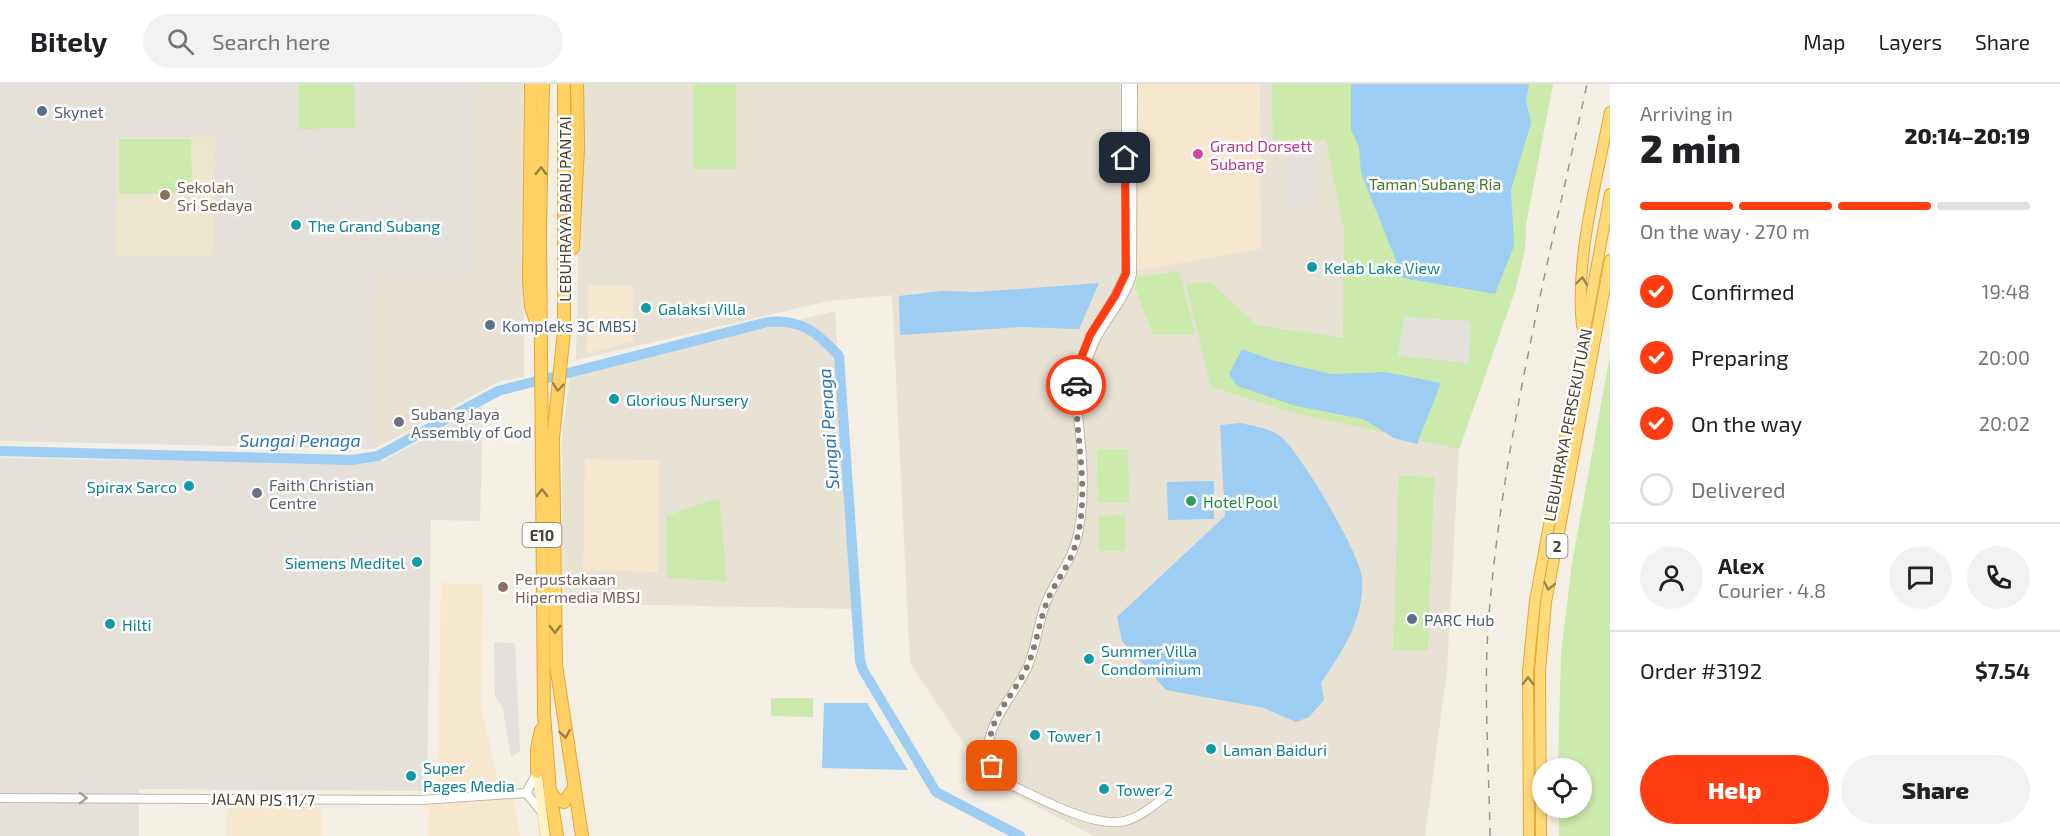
<!DOCTYPE html>
<meta charset="utf-8">
<style>
body{margin:0;font-family:"Exo 2",sans-serif;background:#f2f2f2;color:#202124;height:100vh;display:flex;flex-direction:column;font-size:22px;white-space:nowrap}
*{box-sizing:border-box;margin:0}
p{font-size:20px;color:#757577}
.icon{flex:none;width:33px;height:33px;fill:none;stroke:currentColor;stroke-width:2;stroke-linecap:round;stroke-linejoin:round}
.map{position:relative;flex:1;overflow:hidden}
.sheet{display:flex;flex-direction:column;background:#fff;width:450px}
.sheet>*{flex:none}
.tools{position:absolute;left:1532px;top:674px;display:grid;gap:12px}
.tools a{display:grid;place-items:center;width:60px;height:60px;border-radius:50%;background:#fff;box-shadow:0 3px 9px #0003;font-size:30px}
.pin{position:absolute;display:grid;place-items:center;width:51px;height:51px;color:#fff;margin:-26px;border-radius:12px;box-shadow:0 3px 9px #0006}
.courier{position:absolute;display:grid;place-items:center;width:60px;height:60px;margin:-30px;border:4px solid #ff3d10;border-radius:50%;background:#fff;color:#222;box-shadow:0 2px 8px #0007}
.head em{font-style:normal;font-weight:800}
.head div{display:flex;flex-direction:column-reverse}
.head{display:flex;align-items:center;justify-content:space-between;height:102px;padding:0 30px}
h1{font-size:39px;font-weight:800;line-height:45px}
.bar{display:grid;grid-template-columns:repeat(4,1fr);gap:9px 6px;align-content:center;height:72px;padding:0 30px}
.bar i{height:8px;border-radius:4px;background:#e0e0e0}
.bar .active{background:#ff3d10}
.bar p{grid-column:span 4}
.line{display:flex;align-items:center;gap:15px;padding:0 30px;border-top:2px solid #e0e0e0}
.line div{flex:1}
.round{display:grid;place-items:center;flex:none;width:63px;height:63px;border-radius:32px;background:#f2f2f2}
ol{padding:0 30px;list-style:none}
li{display:flex;align-items:center;gap:18px;height:66px}
li p{margin-inline-start:auto}
li .icon{padding:6px;border-radius:50%;background:#ff3d10;color:#fff;stroke-width:4}
li:last-child{color:#757577}
li i{width:33px;height:33px;border:3px solid #e0e0e0;border-radius:50%}
.action{display:flex;gap:12px;margin-top:auto;padding:12px 30px}
.action a{flex:1;height:69px;border-radius:36px;background:#ff3d10;color:#fff;font-size:24px;font-weight:800;line-height:69px;text-align:center}
.action a+a{background:#f2f2f2;color:#202124}
header{display:flex;align-items:center;gap:36px;box-sizing:border-box;height:84px;padding:0 30px;background:#fff;border-bottom:2px solid #e0e0e0}
header strong{font-size:28px}
nav{display:flex;gap:33px;margin-inline-start:auto;font-size:21px}
.search{width:420px;height:54px;background:#f2f2f2;display:flex;align-items:center;gap:15px;box-sizing:border-box;padding:0 21px;border-radius:33px;color:#757577;font-size:22px}
main{display:flex;flex:1;min-height:0}
.map>svg:first-child{display:block}
.residential{fill:#e7e2d3}
.commercial{fill:#f7e7ce}
.industrial{fill:#e5e1da}
.education{fill:#ede6ce}
.green{fill:#cbeaab}
.parking{fill:#e4e1dd}
.water{fill:#9ecdf3}
.lines{fill:none;stroke-linecap:round;stroke-linejoin:round}
.river{stroke:#9ecdf3;stroke-width:10}
.tertiary-casing{stroke:#bfb8a7;stroke-width:10}
.secondary-casing{stroke:#d6c692;stroke-width:10}
.trunk-casing{stroke:#e4a82e;stroke-width:12}
.motorway-casing{stroke:#e4a82e;stroke-width:14}
.tertiary{stroke:#fff;stroke-width:8}
.secondary{stroke:#fff3c3;stroke-width:9}
.trunk{stroke:#ffda7b;stroke-width:10}
.motorway{stroke:#ffd164;stroke-width:12}
.rail{stroke:#959595;stroke-width:1.5;stroke-dasharray:8 8;stroke-linecap:butt}
.oneway{stroke:#99814a}
.oneway2{stroke:#998554}
.oneway3{stroke:#a2a09a}
.done{stroke:#837d72;stroke-width:6;stroke-dasharray:0 10.8}
.route{stroke:#ff3d10;stroke-width:8}
.service-dot{fill:#5c6f8a;stroke:#fff;stroke-width:2}
.hotel-dot{fill:#d1479c;stroke:#fff;stroke-width:2}
.education-dot{fill:#8d6e63;stroke:#fff;stroke-width:2}
.culture-dot{fill:#0f9aa8;stroke:#fff;stroke-width:2}
.worship-dot{fill:#6b7280;stroke:#fff;stroke-width:2}
.leisure-dot{fill:#2e9e5b;stroke:#fff;stroke-width:2}
.labels{text-anchor:middle;dominant-baseline:central;stroke-width:5;stroke-linejoin:round;paint-order:stroke}
.shield{fill:#fff;stroke:#7e7971;stroke-width:1.5}
.shield-label{font-size:15px;font-weight:bold;fill:#464034}
.service-label{font-size:16px;fill:#4e5e75;stroke:#fff;text-anchor:start}
.hotel-label{font-size:16px;fill:#b23c85;stroke:#fff;text-anchor:start}
.park-label{font-size:16px;fill:#427a25;stroke:#fff}
.education-label{font-size:16px;fill:#785e54;stroke:#fff;text-anchor:start}
.street-label{font-size:16px;fill:#464034;stroke:#fff}
.culture-label{font-size:16px;fill:#0d838f;stroke:#fff;text-anchor:start}
.worship-label{font-size:16px;fill:#5b616d;stroke:#fff;text-anchor:start}
.leisure-label{font-size:16px;fill:#27864d;stroke:#fff;text-anchor:start}
.water-label{font-size:18px;font-style:italic;fill:#2975b6;stroke:#fff}
</style>
<header>
<strong>Bitely</strong>
<div class="search"><svg class="icon" aria-label="search" viewBox="0 0 24 24"><circle cx="10" cy="10" r="6"/><path d="M15 15l6 6"/></svg>Search here</div>
<nav><a>Map</a><a>Layers</a><a>Share</a></nav>
</header>
<main>
<div class="map">
<svg width="1610" height="752" viewBox="0 0 1610 752">
<rect width="100%" height="100%" fill="#f3efe5"/>
<g class="residential">
<path d="M0,0H523L524,293L500,297L374,365L0,357Z"/>
<path d="M582,0H1553L1526,140L1525,166L1515,207L1459,365L1447,587L1425,752H1094L990,698L910,579L892,211L829,217L576,276Z"/>
<path d="M835,227L853,525L562,519V354L570,292Z"/>
</g>
<g class="commercial">
<path d="M1136,0H1260L1261,165L1136,187Z"/>
<path d="M588,201H633V257L586,270Z"/>
<path d="M585,375L659,376L658,488L583,486Z"/>
<path d="M441,499L483,500L481,623L501,707L437,712Z"/>
<path d="M513,713L520,752H428L429,721Z"/>
<path d="M230,723H322V752H226V729Z"/>
</g>
<g class="industrial">
<path d="M0,0H476L475,193H375L374,365L0,356Z"/>
<path d="M483,322L480,437L431,436L427,707L139,705V752H0V374L369,379L385,376Z"/>
</g>
<path class="education" d="M116,53H215L214,169L207,173H116Z"/>
<g class="green">
<path d="M298,0H354L355,44L298,45Z"/>
<rect x="693" y="0" width="43" height="85"/>
<path d="M1272,0H1553L1526,140L1525,166L1515,207L1459,365L1291,328L1211,303L1186,200L1210,198L1257,241L1343,254L1344,145L1326,56H1273Z"/>
<path d="M119,55H191L192,109L119,110Z"/>
<path d="M1179,187L1195,250L1153,251L1135,204L1137,193Z"/>
<path d="M1610,271V752H1559V723H1581V684H1558L1561,569L1572,479Z"/>
<path d="M1128,365L1129,418L1098,419L1097,366Z"/>
<path d="M1399,392L1434,393L1428,566H1393Z"/>
<path d="M719,414L727,497L667,494L666,432Z"/>
<path d="M1125,431V467H1099L1098,432Z"/>
<path d="M771,614H813V633L771,632Z"/>
</g>
<g class="parking">
<path d="M1317,57L1318,120L1286,121L1285,58Z"/>
<path d="M1404,233L1471,237L1469,279L1398,272Z"/>
<path d="M494,558L515,559L520,667L511,673L503,625L495,611Z"/>
</g>
<g class="water">
<path d="M1351,0H1529L1526,17L1531,39L1511,106L1514,162L1495,210L1403,194L1361,89L1359,63L1351,46Z"/>
<path d="M1099,199L1079,245L1020,243L900,251L899,212L942,207L978,208Z"/>
<path d="M1242,265L1272,276L1331,290L1386,288L1441,299L1417,360L1394,354L1363,335L1296,322L1237,302L1229,290Z"/>
<path d="M1241,339C1252,342 1270,344 1280,352C1299,366 1361,471 1362,494C1365,534 1342,568 1321,599L1324,616L1309,633L1296,638L1264,624L1166,606L1122,557L1117,533L1225,432L1220,341Z"/>
<path d="M1214,397V435L1168,436L1167,398Z"/>
<path d="M824,619H867L908,686L822,684Z"/>
</g>
<g class="lines">
<path class="river" d="M0,367L352,376L378,372L498,307L768,238C801,235 817,248 839,272L860,577L863,586L936,708L1020,752"/>
<defs>
<g id="tertiary">
<path d="M1126,0V189C1109,231 1080,257 1075,304C1080,351 1088,403 1078,450C1073,475 1057,493 1047,516C1038,537 1037,561 1028,582C1012,619 961,662 1007,699C1036,712 1093,745 1125,737C1141,733 1155,720 1169,710"/>
<path d="M1080,317C1083,296 1086,274 1096,255C1107,233 1126,214 1132,190L1133,0"/>
<path d="M526,709L540,726"/>
<path d="M0,714L422,716L526,709L537,689"/>
</g>
<path id="secondary" d="M537,688L545,752"/>
<g id="trunk">
<path d="M1582,242C1575,175 1597,95 1610,28"/>
<path d="M1529,752L1528,587L1535,517L1610,110"/>
<path d="M1541,752L1540,587L1546,518L1610,176"/>
</g>
<g id="motorway">
<path d="M531,0L529,197L531,223L537,240"/>
<path d="M543,0L540,146L544,630L550,707L557,752"/>
<path d="M564,0V247L553,354L556,581L582,752"/>
<path d="M573,164L578,63L577,0"/>
<path d="M537,688V665L541,646"/>
<path d="M550,707L556,716L564,718L574,704"/>
</g>
</defs>
<use href="#tertiary" class="tertiary-casing"/>
<use href="#secondary" class="secondary-casing"/>
<use href="#trunk" class="trunk-casing"/>
<use href="#motorway" class="motorway-casing"/>
<use href="#tertiary" class="tertiary"/>
<use href="#secondary" class="secondary"/>
<use href="#trunk" class="trunk"/>
<use href="#motorway" class="motorway"/>
<path class="rail" d="M1490,752C1489,678 1483,603 1489,530C1504,351 1549,176 1587,0"/>
</g>
<defs><path id="oneway-chevron" d="M-2-3.5L2.5 0L-2 3.5" fill="none" stroke-width="1.6" stroke-linecap="round" stroke-linejoin="round" transform="scale(1.5)"/></defs>
<g class="oneway">
<use href="#oneway-chevron" transform="translate(541 87) rotate(-89)"/>
<use href="#oneway-chevron" transform="translate(558 303) rotate(97)"/>
<use href="#oneway-chevron" transform="translate(542 409) rotate(-90)"/>
<use href="#oneway-chevron" transform="translate(555 545) rotate(89)"/>
<use href="#oneway-chevron" transform="translate(565 650) rotate(81)"/>
</g>
<g class="oneway2">
<use href="#oneway-chevron" transform="translate(1582 197) rotate(-83)"/>
<use href="#oneway-chevron" transform="translate(1549 502) rotate(101)"/>
<use href="#oneway-chevron" transform="translate(1528 597) rotate(-89)"/>
</g>
<use class="oneway3" href="#oneway-chevron" transform="translate(83 714)"/>
<g class="lines">
<path class="done" d="M992,682C981,641 1008,620 1025,587C1036,566 1038,540 1047,518C1054,499 1068,484 1074,465C1092,411 1075,356 1076,301"/>
<path class="route" d="M1076,301L1077,285L1090,251L1115,212L1126,189L1125,74"/>
</g>
<g class="service-dot">
<circle cx="42" cy="27" r="6"/>
<circle cx="490" cy="241" r="6"/>
<circle cx="1412" cy="535" r="6"/>
</g>
<circle class="hotel-dot" cx="1198" cy="70" r="6"/>
<g class="education-dot">
<circle cx="165" cy="111" r="6"/>
<circle cx="503" cy="503" r="6"/>
</g>
<g class="culture-dot">
<circle cx="296" cy="141" r="6"/>
<circle cx="1312" cy="183" r="6"/>
<circle cx="646" cy="224" r="6"/>
<circle cx="614" cy="315" r="6"/>
<circle cx="189" cy="402" r="6"/>
<circle cx="417" cy="478" r="6"/>
<circle cx="110" cy="540" r="6"/>
<circle cx="1089" cy="575" r="6"/>
<circle cx="1035" cy="651" r="6"/>
<circle cx="1211" cy="665" r="6"/>
<circle cx="411" cy="692" r="6"/>
<circle cx="1104" cy="705" r="6"/>
</g>
<g class="worship-dot">
<circle cx="399" cy="338" r="6"/>
<circle cx="257" cy="409" r="6"/>
</g>
<circle class="leisure-dot" cx="1191" cy="417" r="6"/>
<g class="labels">
<g class="shield">
<rect x="522.5" y="439" width="39" height="24" rx="4.5"/>
<rect x="1546.5" y="450" width="21" height="24" rx="4.5"/>
</g>
<g class="shield-label">
<text x="542" y="451">E10</text>
<text x="1557" y="462">2</text>
</g>
<g class="service-label">
<text x="54" y="27">Skynet</text>
<text x="502" y="241">Kompleks 3C MBSJ</text>
<text x="1424" y="535">PARC Hub</text>
</g>
<g class="hotel-label">
<text x="1210" y="61">Grand Dorsett<tspan x="1210" dy="18">Subang</tspan></text>
</g>
<g class="park-label">
<text x="1435" y="99">Taman Subang Ria</text>
</g>
<g class="education-label">
<text x="177" y="102">Sekolah<tspan x="177" dy="18">Sri Sedaya</tspan></text>
<text x="515" y="494">Perpustakaan<tspan x="515" dy="18">Hipermedia MBSJ</tspan></text>
</g>
<g class="street-label">
<text transform="translate(564 125) rotate(-90)">LEBUHRAYA BARU PANTAI</text>
<text transform="translate(1567 341) rotate(-79)">LEBUHRAYA PERSEKUTUAN</text>
<text transform="translate(263 715) rotate(1)">JALAN PJS 11/7</text>
</g>
<g class="culture-label">
<text x="308" y="141">The Grand Subang</text>
<text x="1324" y="183">Kelab Lake View</text>
<text x="658" y="224">Galaksi Villa</text>
<text x="626" y="315">Glorious Nursery</text>
<text x="177" y="402" text-anchor="end">Spirax Sarco</text>
<text x="405" y="478" text-anchor="end">Siemens Meditel</text>
<text x="122" y="540">Hilti</text>
<text x="1101" y="566">Summer Villa<tspan x="1101" dy="18">Condominium</tspan></text>
<text x="1047" y="651">Tower 1</text>
<text x="1223" y="665">Laman Baiduri</text>
<text x="423" y="683">Super<tspan x="423" dy="18">Pages Media</tspan></text>
<text x="1116" y="705">Tower 2</text>
</g>
<g class="worship-label">
<text x="411" y="329">Subang Jaya<tspan x="411" dy="18">Assembly of God</tspan></text>
<text x="269" y="400">Faith Christian<tspan x="269" dy="18">Centre</tspan></text>
</g>
<g class="leisure-label">
<text x="1203" y="417">Hotel Pool</text>
</g>
<g class="water-label">
<text transform="translate(828 345) rotate(-94)">Sungai Penaga</text>
<text x="300" y="356">Sungai Penaga</text>
</g>
</g>
</svg>
<div class="tools">
<a><svg class="icon" aria-label="locate" viewBox="0 0 24 24"><circle cx="12" cy="12" r="6"/><path d="M12 2v4M12 18v4M2 12h4M18 12h4"/></svg></a>
</div>
<div class="pin" style="left:992px;top:682px;background:#ea580c"><svg class="icon" aria-label="bag" viewBox="0 0 24 24"><path d="M5 8h14l-1 12H6zM9 8a3 3 0 0 1 6 0"/></svg></div>
<div class="pin" style="left:1125px;top:74px;background:#1f2937"><svg class="icon" aria-label="home" viewBox="0 0 24 24"><path d="M3 11l9-7 9 7M6 9v11h12V9"/></svg></div>
<div class="courier" style="left:1076px;top:301px"><svg class="icon" aria-label="car" viewBox="0 0 24 24"><path d="M5 17H2v-5l4-1 3-4h7l3 4 3 1v5h-3M9 17h6M6 11h13"/><circle cx="7" cy="17" r="2"/><circle cx="17" cy="17" r="2"/></svg></div>
</div>
<section class="sheet">
<div class="head"><div><h1>2 min</h1><p>Arriving in</p></div><em>20:14–20:19</em></div>
<div class="bar"><i class="active"></i><i class="active"></i><i class="active"></i><i></i><p>On the way · 270 m</p></div>
<ol>
<li><svg class="icon" aria-label="check" viewBox="0 0 24 24"><path d="M5 12l5 5 9-10"/></svg>Confirmed<p>19:48</p></li>
<li><svg class="icon" aria-label="check" viewBox="0 0 24 24"><path d="M5 12l5 5 9-10"/></svg>Preparing<p>20:00</p></li>
<li><svg class="icon" aria-label="check" viewBox="0 0 24 24"><path d="M5 12l5 5 9-10"/></svg>On the way<p>20:02</p></li>
<li><i></i>Delivered</li>
</ol>
<div class="line" style="height:108px"><a class="round"><svg class="icon" aria-label="person" viewBox="0 0 24 24"><circle cx="12" cy="8" r="4"/><path d="M4 21q1-7 8-7t8 7"/></svg></a><div><b>Alex</b><p>Courier · 4.8</p></div><a class="round"><svg class="icon" aria-label="chat" viewBox="0 0 24 24"><path d="M4 5h16v11H9l-5 4z"/></svg></a><a class="round"><svg class="icon" aria-label="phone" viewBox="0 0 24 24"><path d="M5 4h4l2 5-3 2q2 4 5 5l2-3 5 2v4C11 20 4 13 5 4z"/></svg></a></div>
<div class="line" style="height:78px"><div>Order #3192</div><b>$7.54</b></div>
<div class="action"><a>Help</a><a>Share</a></div>
</section>
</main>
